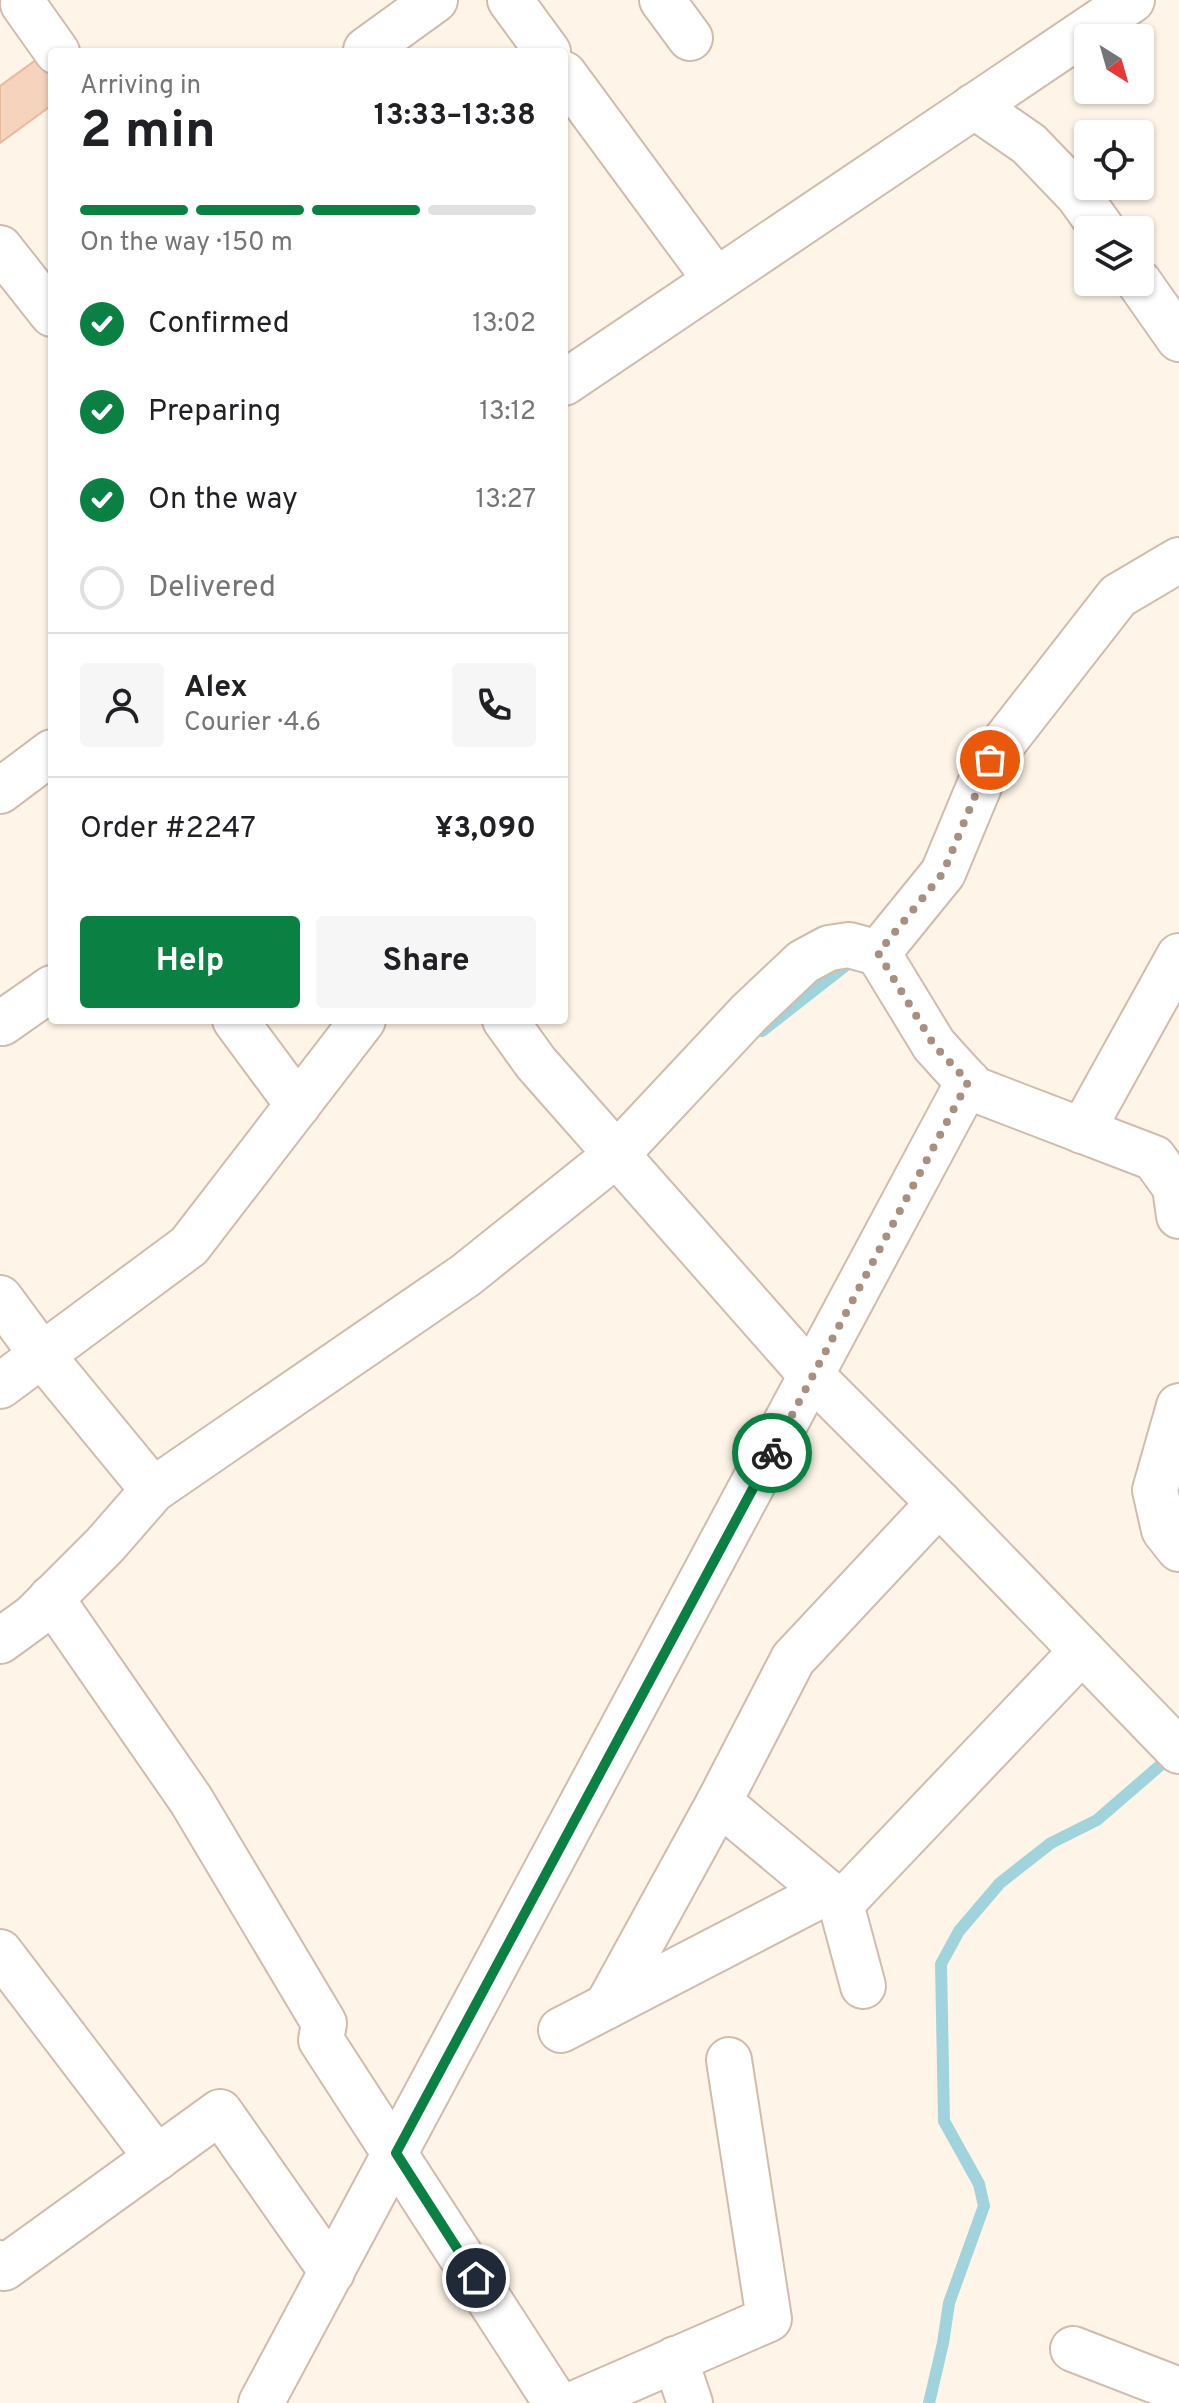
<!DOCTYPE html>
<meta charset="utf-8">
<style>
body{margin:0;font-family:Overpass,sans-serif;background:#f6f6f6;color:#202124;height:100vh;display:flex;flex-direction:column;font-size:30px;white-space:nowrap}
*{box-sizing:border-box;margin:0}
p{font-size:26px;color:#757577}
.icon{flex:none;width:44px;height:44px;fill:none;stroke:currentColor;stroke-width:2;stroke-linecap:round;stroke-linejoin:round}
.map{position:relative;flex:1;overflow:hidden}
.details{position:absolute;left:48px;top:48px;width:520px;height:976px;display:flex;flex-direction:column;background:#fff;border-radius:8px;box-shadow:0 2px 6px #0004}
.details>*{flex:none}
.needle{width:52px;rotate:143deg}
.fabs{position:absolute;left:1074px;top:24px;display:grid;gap:16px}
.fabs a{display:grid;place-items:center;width:80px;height:80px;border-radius:8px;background:#fff;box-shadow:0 2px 6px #0004;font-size:40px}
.pin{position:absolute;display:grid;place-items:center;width:68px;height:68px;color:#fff;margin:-34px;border:4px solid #fff;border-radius:50%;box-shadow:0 2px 8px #0007}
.courier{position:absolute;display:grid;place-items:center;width:80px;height:80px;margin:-40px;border:6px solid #0b8043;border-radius:50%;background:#fff;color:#222;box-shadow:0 2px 10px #0007}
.summary em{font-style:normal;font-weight:700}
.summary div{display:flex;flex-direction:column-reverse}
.summary{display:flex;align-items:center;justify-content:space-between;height:136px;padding:0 32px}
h1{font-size:52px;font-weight:700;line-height:60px}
.bar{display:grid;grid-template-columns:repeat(4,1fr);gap:12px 8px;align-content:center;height:96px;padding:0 32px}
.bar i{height:10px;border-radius:6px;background:#e0e0e0}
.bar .selected{background:#0b8043}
.bar p{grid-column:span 4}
.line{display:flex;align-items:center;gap:20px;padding:0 32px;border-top:2px solid #e0e0e0}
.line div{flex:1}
.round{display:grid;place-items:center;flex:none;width:84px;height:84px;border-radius:8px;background:#f6f6f6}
ol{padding:0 32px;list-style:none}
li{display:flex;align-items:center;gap:24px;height:88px}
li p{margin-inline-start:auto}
li .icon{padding:8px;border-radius:50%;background:#0b8043;color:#fff;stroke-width:4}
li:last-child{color:#757577}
li i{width:44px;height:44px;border:4px solid #e0e0e0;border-radius:50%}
.cta{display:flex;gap:16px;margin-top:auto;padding:16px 32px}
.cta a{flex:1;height:92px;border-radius:8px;background:#0b8043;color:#fff;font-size:32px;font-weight:700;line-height:92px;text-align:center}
.cta a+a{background:#f6f6f6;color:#202124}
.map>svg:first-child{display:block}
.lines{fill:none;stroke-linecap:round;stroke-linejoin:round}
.stream{stroke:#a0d3dc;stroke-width:12}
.building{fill:#f5d3bd;stroke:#e9b99d;stroke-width:2}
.minor-casing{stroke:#d1bcac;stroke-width:48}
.minor{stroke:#fff;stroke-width:44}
.done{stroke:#a89081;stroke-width:8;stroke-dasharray:0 14.4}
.route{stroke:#0b8043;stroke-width:10}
</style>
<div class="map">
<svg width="1179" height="2403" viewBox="0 0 1179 2403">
<rect width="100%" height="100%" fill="#fef5e8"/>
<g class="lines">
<g class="stream">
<path d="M762,1031L845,966L852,957"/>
<path d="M929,2403L943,2343L949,2303L984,2206L979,2184L944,2121L941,1964L959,1931L1000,1883L1051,1843L1097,1820L1171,1756"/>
</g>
</g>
<path class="building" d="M40,57L52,74V105L0,143V86Z"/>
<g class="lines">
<defs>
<g id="minor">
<path d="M510,0L548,52"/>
<path d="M662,0L690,38"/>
<path d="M23,4L57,52"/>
<path d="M366,50L435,0"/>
<path d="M564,74L715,279"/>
<path d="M974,106L1029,144L1078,195L1103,230"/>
<path d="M0,248L52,314"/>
<path d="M1139,282L1179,339"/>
<path d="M564,383L1132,0"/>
<path d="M1179,560L1118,596L990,760L943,873L878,953L934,1045L974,1089L1154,1158L1175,1187L1179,1216"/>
<path d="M0,791L52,752"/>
<path d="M235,1020L298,1105"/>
<path d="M505,1020L536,1063L813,1377L939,1503L1179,1751"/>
<path d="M2,1023L52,988"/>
<path d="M1082,1131L1179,956"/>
<path d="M0,1298L42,1355L153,1490"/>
<path d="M0,1386L189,1246L363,1020"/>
<path d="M1179,1406L1155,1490L1164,1530L1179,1549"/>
<path d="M51,1598L191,1800L324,2023L321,2040L556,2403"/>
<path d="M0,1641L33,1617L105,1545L153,1490L466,1275L617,1154L749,1013L803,962L829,948L849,945L878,953"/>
<path d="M719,1802L841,1904L1082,1651"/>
<path d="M841,1904L863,1986"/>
<path d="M0,1952L157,2158"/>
<path d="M607,2006L719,1802L793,1659L939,1503"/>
<path d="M561,2030L827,1892"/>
<path d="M0,2263L4,2268L220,2112L332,2272"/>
<path d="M1073,2349L1179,2390"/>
<path d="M675,2359L690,2403"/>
<path d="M261,2403L968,1082"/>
<path d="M576,2403L769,2319L729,2060"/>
</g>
</defs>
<use href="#minor" class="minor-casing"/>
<use href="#minor" class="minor"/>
</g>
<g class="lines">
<path class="done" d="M772,1453L968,1082L934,1045L878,953L943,873L990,760"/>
<path class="route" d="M476,2278L396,2153L772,1453"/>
</g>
</svg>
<div class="fabs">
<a><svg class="needle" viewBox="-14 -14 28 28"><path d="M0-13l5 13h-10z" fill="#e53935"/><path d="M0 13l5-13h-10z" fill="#757577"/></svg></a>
<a><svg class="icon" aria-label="locate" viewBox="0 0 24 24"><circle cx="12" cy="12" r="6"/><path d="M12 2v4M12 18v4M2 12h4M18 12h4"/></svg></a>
<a><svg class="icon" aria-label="layers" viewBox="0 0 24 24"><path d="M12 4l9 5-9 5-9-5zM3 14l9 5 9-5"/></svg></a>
</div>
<div class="pin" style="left:990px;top:760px;background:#ea580c"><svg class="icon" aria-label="bag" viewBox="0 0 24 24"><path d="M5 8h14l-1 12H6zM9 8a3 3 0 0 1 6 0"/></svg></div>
<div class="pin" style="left:476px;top:2278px;background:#1f2937"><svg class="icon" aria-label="home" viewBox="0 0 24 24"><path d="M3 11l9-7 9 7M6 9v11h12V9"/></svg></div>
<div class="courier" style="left:772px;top:1453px"><svg class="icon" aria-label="bike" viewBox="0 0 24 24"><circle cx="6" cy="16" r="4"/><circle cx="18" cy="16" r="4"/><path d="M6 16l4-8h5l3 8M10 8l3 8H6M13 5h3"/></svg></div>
<section class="details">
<div class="summary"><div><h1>2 min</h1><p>Arriving in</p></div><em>13:33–13:38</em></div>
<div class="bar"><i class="selected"></i><i class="selected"></i><i class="selected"></i><i></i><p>On the way · 150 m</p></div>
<ol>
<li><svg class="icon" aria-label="check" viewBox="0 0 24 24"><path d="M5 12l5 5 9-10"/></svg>Confirmed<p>13:02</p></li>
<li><svg class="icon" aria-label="check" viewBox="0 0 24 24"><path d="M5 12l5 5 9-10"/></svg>Preparing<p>13:12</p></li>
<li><svg class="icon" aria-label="check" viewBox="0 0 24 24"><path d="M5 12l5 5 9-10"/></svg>On the way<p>13:27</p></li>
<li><i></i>Delivered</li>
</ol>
<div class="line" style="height:144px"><a class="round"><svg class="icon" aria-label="person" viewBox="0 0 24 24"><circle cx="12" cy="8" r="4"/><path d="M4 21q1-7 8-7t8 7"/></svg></a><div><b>Alex</b><p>Courier · 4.6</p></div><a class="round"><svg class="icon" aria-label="phone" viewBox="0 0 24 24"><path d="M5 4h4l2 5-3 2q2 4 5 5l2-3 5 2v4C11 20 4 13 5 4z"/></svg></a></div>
<div class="line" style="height:104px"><div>Order #2247</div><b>¥3,090</b></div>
<div class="cta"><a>Help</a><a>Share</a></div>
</section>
</div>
